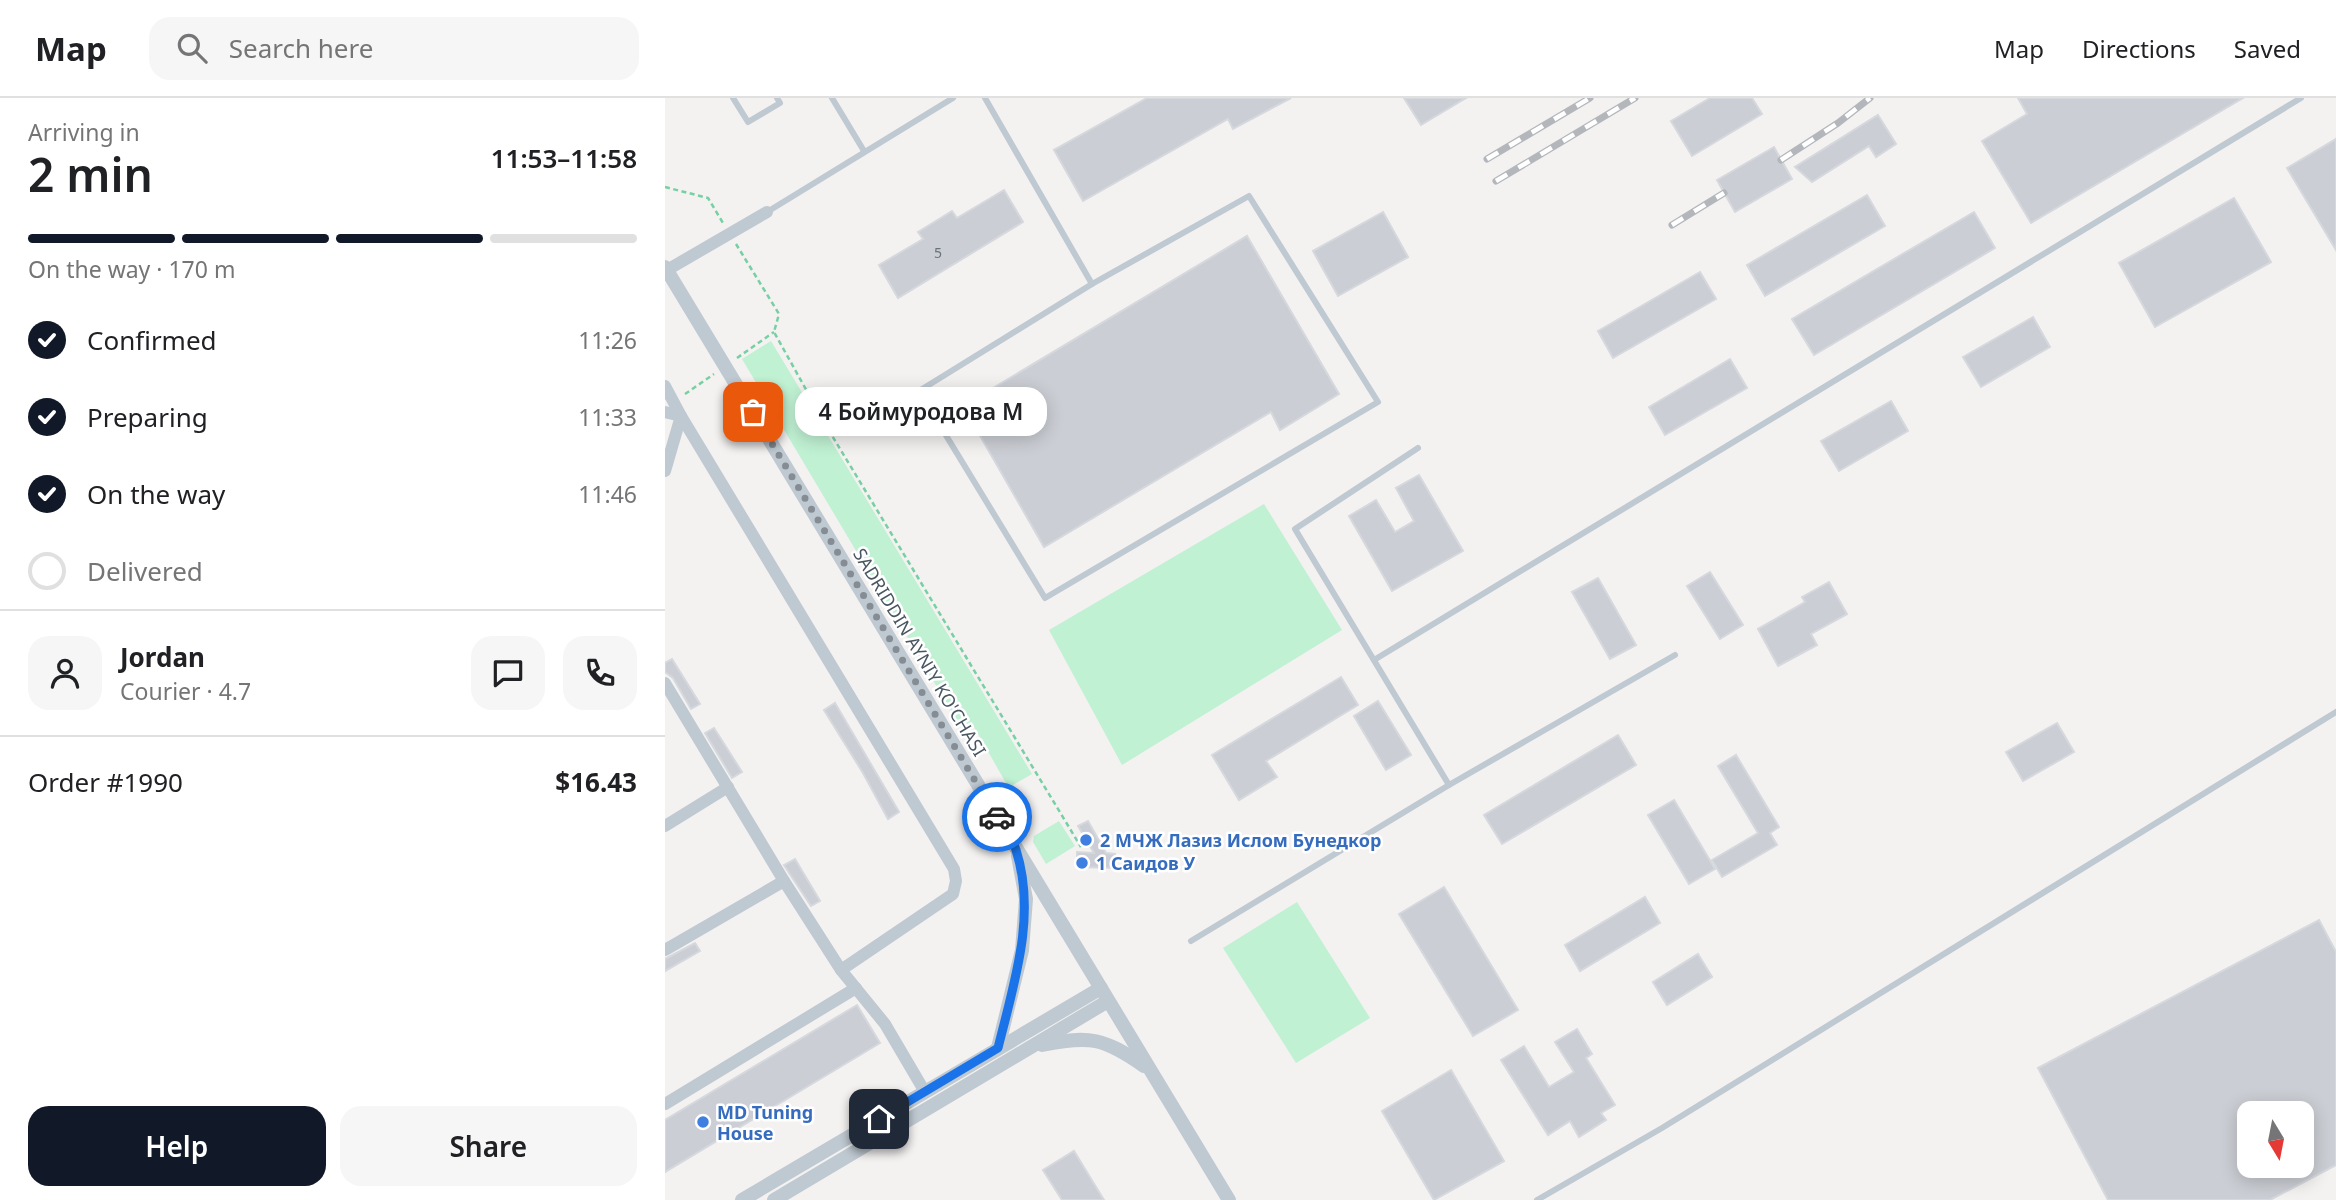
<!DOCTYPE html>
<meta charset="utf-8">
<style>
body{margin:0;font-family:"Noto Sans",sans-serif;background:#f6f6f6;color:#202124;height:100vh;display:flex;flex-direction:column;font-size:26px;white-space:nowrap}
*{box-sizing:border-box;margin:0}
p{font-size:23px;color:#757577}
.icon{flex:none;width:38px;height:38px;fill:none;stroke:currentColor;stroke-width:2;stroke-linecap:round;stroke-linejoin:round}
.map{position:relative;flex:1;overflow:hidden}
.panel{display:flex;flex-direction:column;background:#fff;width:665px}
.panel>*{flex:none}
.needle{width:46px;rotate:170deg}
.buttons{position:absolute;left:1572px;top:1003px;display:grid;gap:14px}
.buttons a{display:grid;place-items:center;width:77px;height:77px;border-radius:14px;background:#fff;box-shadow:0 4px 18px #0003;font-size:35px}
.pin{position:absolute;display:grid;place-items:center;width:60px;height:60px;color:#fff;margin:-30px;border-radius:14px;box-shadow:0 4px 10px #0006}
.courier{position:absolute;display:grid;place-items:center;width:70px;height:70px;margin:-35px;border:5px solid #1a73e8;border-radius:50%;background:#fff;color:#222;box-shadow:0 2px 9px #0007}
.bubble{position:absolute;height:49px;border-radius:21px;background:#fff;box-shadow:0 4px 18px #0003;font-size:23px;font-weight:600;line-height:49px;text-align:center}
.summary em{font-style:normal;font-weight:600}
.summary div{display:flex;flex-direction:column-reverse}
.summary{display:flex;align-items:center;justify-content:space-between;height:119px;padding:0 28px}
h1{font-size:46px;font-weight:600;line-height:52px}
.bar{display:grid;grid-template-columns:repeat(4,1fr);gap:10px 7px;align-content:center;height:84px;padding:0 28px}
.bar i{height:9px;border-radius:5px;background:#e0e0e0}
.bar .selected{background:#111827}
.bar p{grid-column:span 4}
.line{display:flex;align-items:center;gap:18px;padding:0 28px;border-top:2px solid #e0e0e0}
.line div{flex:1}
.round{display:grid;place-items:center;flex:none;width:74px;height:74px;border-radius:21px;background:#f6f6f6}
ol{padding:0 28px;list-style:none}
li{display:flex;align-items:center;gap:21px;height:77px}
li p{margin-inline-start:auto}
li .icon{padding:7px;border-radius:50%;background:#111827;color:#fff;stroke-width:4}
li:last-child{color:#757577}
li i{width:38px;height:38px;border:4px solid #e0e0e0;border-radius:50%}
.button{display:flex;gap:14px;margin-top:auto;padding:14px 28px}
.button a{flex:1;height:80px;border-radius:21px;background:#111827;color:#fff;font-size:28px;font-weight:600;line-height:80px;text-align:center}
.button a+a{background:#f6f6f6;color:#202124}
header{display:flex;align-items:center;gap:42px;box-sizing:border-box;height:98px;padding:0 35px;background:#fff;border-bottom:2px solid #e0e0e0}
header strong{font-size:33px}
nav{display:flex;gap:38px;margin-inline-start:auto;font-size:24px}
.search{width:490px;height:63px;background:#f6f6f6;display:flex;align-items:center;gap:18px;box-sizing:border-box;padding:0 24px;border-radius:21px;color:#757577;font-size:26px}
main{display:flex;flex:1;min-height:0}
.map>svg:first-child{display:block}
.green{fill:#c0f1d3}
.building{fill:#cbced4;stroke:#d5d8dd;stroke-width:2;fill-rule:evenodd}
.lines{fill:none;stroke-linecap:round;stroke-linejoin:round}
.path{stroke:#77d0a4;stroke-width:2.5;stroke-dasharray:5 3.5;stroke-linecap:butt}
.service{stroke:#bfc9d1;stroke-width:6}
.minor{stroke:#bfc9d1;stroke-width:12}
.tertiary{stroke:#bfc9d1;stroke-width:14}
.rail-casing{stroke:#b3b7bc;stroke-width:7}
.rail{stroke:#fff;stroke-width:4.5;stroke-dasharray:13;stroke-linecap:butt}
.done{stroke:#858c93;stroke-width:7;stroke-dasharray:0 12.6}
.route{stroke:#1a73e8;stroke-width:9}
.shop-dot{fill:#3f7fe0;stroke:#fff;stroke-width:2.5}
.labels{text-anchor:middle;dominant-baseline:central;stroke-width:5;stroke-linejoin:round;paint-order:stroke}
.number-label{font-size:14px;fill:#6a737d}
.street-label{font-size:18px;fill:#495560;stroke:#fff}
.shop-label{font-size:18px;font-weight:bold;fill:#366cbe;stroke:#fff;text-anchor:start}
</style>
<header>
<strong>Map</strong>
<div class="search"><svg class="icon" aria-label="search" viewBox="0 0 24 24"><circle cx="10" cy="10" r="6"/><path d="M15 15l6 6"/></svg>Search here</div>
<nav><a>Map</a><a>Directions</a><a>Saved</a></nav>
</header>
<main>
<section class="panel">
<div class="summary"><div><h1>2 min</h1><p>Arriving in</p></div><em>11:53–11:58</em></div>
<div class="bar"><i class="selected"></i><i class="selected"></i><i class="selected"></i><i></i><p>On the way · 170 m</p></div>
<ol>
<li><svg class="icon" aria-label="check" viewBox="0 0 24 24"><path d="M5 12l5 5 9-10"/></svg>Confirmed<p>11:26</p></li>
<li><svg class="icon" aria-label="check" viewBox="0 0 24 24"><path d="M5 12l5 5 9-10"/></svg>Preparing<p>11:33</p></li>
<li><svg class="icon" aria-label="check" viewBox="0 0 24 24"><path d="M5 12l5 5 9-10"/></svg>On the way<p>11:46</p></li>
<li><i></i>Delivered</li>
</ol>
<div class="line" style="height:126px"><a class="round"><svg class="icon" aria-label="person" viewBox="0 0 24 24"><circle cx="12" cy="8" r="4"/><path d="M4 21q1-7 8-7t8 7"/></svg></a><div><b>Jordan</b><p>Courier · 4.7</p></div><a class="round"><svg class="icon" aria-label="chat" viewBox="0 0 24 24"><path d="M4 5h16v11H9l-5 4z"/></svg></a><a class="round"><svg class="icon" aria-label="phone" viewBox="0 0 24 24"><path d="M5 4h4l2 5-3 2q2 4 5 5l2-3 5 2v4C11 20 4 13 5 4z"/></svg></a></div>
<div class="line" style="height:91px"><div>Order #1990</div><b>$16.43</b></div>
<div class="button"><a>Help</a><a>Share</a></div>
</section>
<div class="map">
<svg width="1671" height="1102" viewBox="0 0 1671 1102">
<rect width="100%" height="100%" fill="#f4f1f1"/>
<g class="green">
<path d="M106,243L367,676L346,688L341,685L309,629L291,621L77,261Z"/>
<path d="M599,406L677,532L457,667L384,532Z"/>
<path d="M394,723L410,748L381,766L368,744L369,738Z"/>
<path d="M632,804L705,920L631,965L558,850Z"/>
</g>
<g class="building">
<path d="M482,0H626L568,31L563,21L418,103L389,52Z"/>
<path d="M739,0H801L756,27Z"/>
<path d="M1045,0H1087L1097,16L1027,58L1006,23Z"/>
<path d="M1353,0H1578L1366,125L1317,43L1362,16Z"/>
<path d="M1213,17L1231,46L1211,59L1204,48L1147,84L1130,69Z"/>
<path d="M1671,41V152L1622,70Z"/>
<path d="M1109,49L1127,81L1070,114L1052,82Z"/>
<path d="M339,92L358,124L233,200L214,167L258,141L253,134L287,113L292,120Z"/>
<path d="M1202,97L1220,128L1100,198L1082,167Z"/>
<path d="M1569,100L1606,164L1490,229L1454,165Z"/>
<path d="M718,114L743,159L673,198L648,153Z"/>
<path d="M1309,114L1330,150L1149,257L1127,221Z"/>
<path d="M582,138L674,296L615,332L606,314L379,449L298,308Z"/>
<path d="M1035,174L1051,201L948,260L933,233Z"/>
<path d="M1368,219L1385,249L1316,289L1298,259Z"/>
<path d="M1065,261L1082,290L1000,337L984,309Z"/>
<path d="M1226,303L1243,333L1174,373L1156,343Z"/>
<path d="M754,377L798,453L727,493L684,418L711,402L730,434L749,423L731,390Z"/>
<path d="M1045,474L1078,527L1055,541L1022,488Z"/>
<path d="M933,480L971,547L945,561L907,494Z"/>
<path d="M1164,484L1182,516L1146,536L1152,547L1113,568L1093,531L1140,504L1137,499Z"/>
<path d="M7,561L35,606L26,611L8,580L0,574V565Z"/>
<path d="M676,579L693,607L601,663L612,679L574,702L547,657Z"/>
<path d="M713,603L746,657L721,672L689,618Z"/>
<path d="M170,605L234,714L223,721L198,675L159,612Z"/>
<path d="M1392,625L1409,654L1358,683L1341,654Z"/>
<path d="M49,630L77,674L67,680L40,635Z"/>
<path d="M953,637L971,667L837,746L819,717Z"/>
<path d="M1071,657L1114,729L1105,735L1112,747L1057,779L1047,762L1093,735L1053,668Z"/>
<path d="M1009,702L1050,771L1024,786L983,717Z"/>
<path d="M423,723L441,755L450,756V770L412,769V754L429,755L413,728Z"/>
<path d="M130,761L155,803L146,808L119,767Z"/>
<path d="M779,789L853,912L808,938L734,816Z"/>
<path d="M980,799L995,825L915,873L900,847Z"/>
<path d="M1654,822L1671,854V1067L1605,1102H1443L1373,970ZM1584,1015H1636V1068H1584Z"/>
<path d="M30,845L35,853L0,873V861Z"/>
<path d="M1033,856L1047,879L1002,907L988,884Z"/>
<path d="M192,907L215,945L0,1074V1022Z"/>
<path d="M912,931L927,956L921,960L950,1007L936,1015L941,1022L914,1039L905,1023L883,1037L836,962L859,948L884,989L909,974L890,944Z"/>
<path d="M786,972L839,1063L769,1102L717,1013Z"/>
<path d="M409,1053L439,1102H397L378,1072Z"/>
</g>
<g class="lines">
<g class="path">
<path d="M0,89L43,100L58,125"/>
<path d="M71,146L114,216L109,234L163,331L416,749"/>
<path d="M72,260L109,234"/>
<path d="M20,296L49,276"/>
</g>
<g class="service">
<path d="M68,0L83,24L115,5L112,0"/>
<path d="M167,0L199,53"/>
<path d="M320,0L427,186"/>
<path d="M584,98L713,304L380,500L254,293L427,186Z"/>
<path d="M102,114L288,0"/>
<path d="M753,350L630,431L784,687"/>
<path d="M709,562L1636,0"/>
<path d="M526,843L784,687L1010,557"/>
<path d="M872,1102L997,1030L1671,614"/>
</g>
<g class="minor">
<path d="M2,172L102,114"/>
<path d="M0,288L16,318L0,373"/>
<path d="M0,314L16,318L289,771L291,783L288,796L176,872"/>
<path d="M0,585L119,783L176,872L220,926L260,994"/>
<path d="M0,728L63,689"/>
<path d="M0,852L119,783"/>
<path d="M0,1006L191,890"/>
</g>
<g class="tertiary">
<path d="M0,169L564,1102"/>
<path d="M377,947C425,937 439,940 479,968"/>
<path d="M333,950L357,852L361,801L353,758"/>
<path d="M77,1102L436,890"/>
<path d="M109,1102L443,903"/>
</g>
<defs>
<g id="rail">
<path d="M822,61L925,0"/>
<path d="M1116,62L1173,25L1205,0"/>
<path d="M831,83L970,0"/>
<path d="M1007,127L1059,95"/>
</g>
</defs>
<use href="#rail" class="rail-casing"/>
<use href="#rail" class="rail"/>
</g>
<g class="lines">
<path class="done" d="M88,314L332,719"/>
<path class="route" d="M214,1021L333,950C349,885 372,817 351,752C348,741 339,729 332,719"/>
</g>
<g class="shop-dot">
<circle cx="421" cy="742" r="7"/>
<circle cx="417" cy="765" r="7"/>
<circle cx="38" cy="1024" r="7"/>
</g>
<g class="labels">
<g class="number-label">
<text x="273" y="154">5</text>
</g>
<g class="street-label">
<text transform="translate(255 554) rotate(59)">SADRIDDIN AYNIY KO'CHASI</text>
</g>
<g class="shop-label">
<text x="435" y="742">2 МЧЖ Лазиз Ислом Бунедкор</text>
<text x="431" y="765">1 Саидов У</text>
<text x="52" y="1014">MD Tuning<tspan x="52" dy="21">House</tspan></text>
</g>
</g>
</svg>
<div class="buttons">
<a><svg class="needle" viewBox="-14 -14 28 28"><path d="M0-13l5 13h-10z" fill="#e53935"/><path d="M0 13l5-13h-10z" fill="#757577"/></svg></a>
</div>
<div class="pin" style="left:88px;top:314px;background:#ea580c"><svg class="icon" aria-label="bag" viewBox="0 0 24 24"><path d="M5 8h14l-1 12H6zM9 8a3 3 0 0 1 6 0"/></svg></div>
<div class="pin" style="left:214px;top:1021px;background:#1f2937"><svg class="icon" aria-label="home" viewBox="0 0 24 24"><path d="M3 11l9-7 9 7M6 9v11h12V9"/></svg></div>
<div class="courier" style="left:332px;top:719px"><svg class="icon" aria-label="car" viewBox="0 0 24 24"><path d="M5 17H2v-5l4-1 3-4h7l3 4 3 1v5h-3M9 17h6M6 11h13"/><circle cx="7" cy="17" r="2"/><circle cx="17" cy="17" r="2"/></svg></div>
<div class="bubble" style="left:130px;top:289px;width:252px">4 Боймуродова М</div>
</div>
</main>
